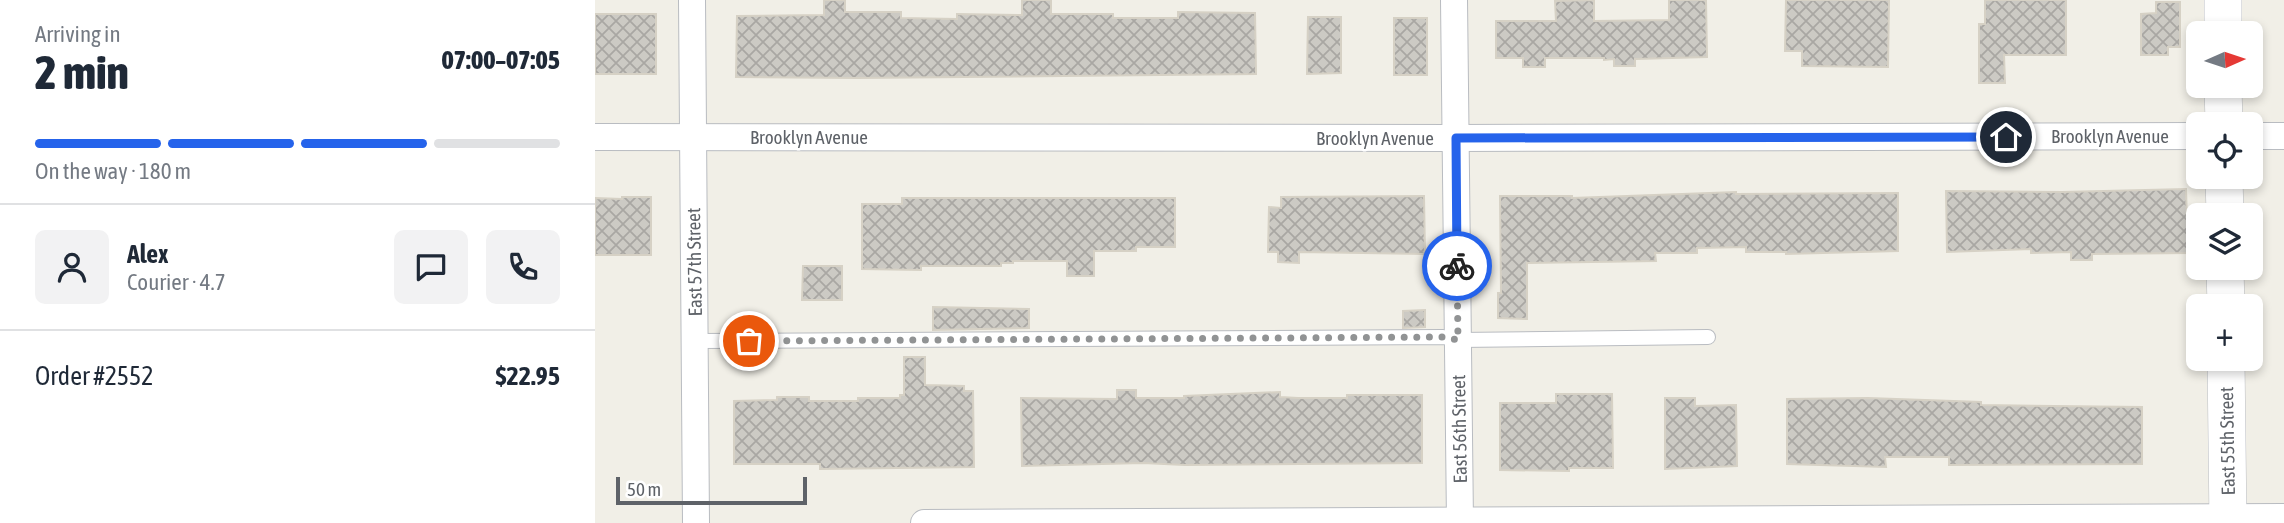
<!DOCTYPE html>
<meta charset="utf-8">
<style>
body{margin:0;font-family:"Asap Condensed",sans-serif;background:#f2f2f3;color:#1f2937;height:100vh;display:flex;flex-direction:column;font-size:26px;white-space:nowrap}
*{box-sizing:border-box;margin:0}
p{font-size:23px;color:#747a83}
.icon{flex:none;width:38px;height:38px;fill:none;stroke:currentColor;stroke-width:2;stroke-linecap:round;stroke-linejoin:round}
.map{position:relative;flex:1;overflow:hidden}
.details{display:flex;flex-direction:column;background:#fff;width:595px}
.details>*{flex:none}
.needle{width:46px;rotate:87deg}
.fabs{position:absolute;left:1591px;top:21px;display:grid;gap:14px}
.fabs a{display:grid;place-items:center;width:77px;height:77px;border-radius:10px;background:#fff;box-shadow:0 4px 10px #0003;font-size:35px}
.scale{position:absolute;left:21px;bottom:18px;width:191px;box-sizing:border-box;padding-left:7px;border:4px solid #5e6268;border-top:0;font-size:19px;line-height:24px;white-space:nowrap;color:#5e6268;-webkit-text-stroke:5px #fff;paint-order:stroke}
.pin{position:absolute;display:grid;place-items:center;width:60px;height:60px;color:#fff;margin:-30px;border:4px solid #fff;border-radius:50%;box-shadow:0 2px 7px #0007}
.courier{position:absolute;display:grid;place-items:center;width:70px;height:70px;margin:-35px;border:5px solid #2563eb;border-radius:50%;background:#fff;color:#222;box-shadow:0 2px 9px #0007}
.overview em{font-style:normal;font-weight:800}
.overview div{display:flex;flex-direction:column-reverse}
.overview{display:flex;align-items:center;justify-content:space-between;height:119px;padding:0 35px}
h1{font-size:46px;font-weight:800;line-height:52px}
.bar{display:grid;grid-template-columns:repeat(4,1fr);gap:10px 7px;align-content:center;height:84px;padding:0 35px}
.bar i{height:9px;border-radius:5px;background:#e0e1e3}
.bar .active{background:#2563eb}
.bar p{grid-column:span 4}
.line{display:flex;align-items:center;gap:18px;padding:0 35px;border-top:2px solid #e0e1e3}
.line div{flex:1}
.round{display:grid;place-items:center;flex:none;width:74px;height:74px;border-radius:10px;background:#f2f2f3}
main{display:flex;flex:1;min-height:0}
.map>svg:first-child{display:block}
.building{fill:url(#building-cross-hatch);stroke:#d6d1c5;stroke-width:2}
.lines{fill:none;stroke-linecap:round;stroke-linejoin:round}
.lane-casing{stroke:#b9bcc1;stroke-width:16}
.street-casing{stroke:#b9bcc1;stroke-width:28}
.secondary-casing{stroke:#babdc3;stroke-width:38}
.lane{stroke:#fff;stroke-width:14}
.street{stroke:#fff;stroke-width:26}
.secondary{stroke:#fff;stroke-width:37}
.done{stroke:#919394;stroke-width:7;stroke-dasharray:0 12.6}
.route{stroke:#2563eb;stroke-width:9}
.labels{text-anchor:middle;dominant-baseline:central;stroke-width:5;stroke-linejoin:round;paint-order:stroke}
.street-label{font-size:19px;fill:#5e6268;stroke:#fff}
</style>
<main>
<section class="details">
<div class="overview"><div><h1>2 min</h1><p>Arriving in</p></div><em>07:00–07:05</em></div>
<div class="bar"><i class="active"></i><i class="active"></i><i class="active"></i><i></i><p>On the way · 180 m</p></div>
<div class="line" style="height:126px"><a class="round"><svg class="icon" aria-label="person" viewBox="0 0 24 24"><circle cx="12" cy="8" r="4"/><path d="M4 21q1-7 8-7t8 7"/></svg></a><div><b>Alex</b><p>Courier · 4.7</p></div><a class="round"><svg class="icon" aria-label="chat" viewBox="0 0 24 24"><path d="M4 5h16v11H9l-5 4z"/></svg></a><a class="round"><svg class="icon" aria-label="phone" viewBox="0 0 24 24"><path d="M5 4h4l2 5-3 2q2 4 5 5l2-3 5 2v4C11 20 4 13 5 4z"/></svg></a></div>
<div class="line" style="height:91px"><div>Order #2552</div><b>$22.95</b></div>
</section>
<div class="map">
<svg width="1689" height="523" viewBox="0 0 1689 523">
<defs>
<pattern id="building-cross-hatch" width="8" height="8" patternUnits="userSpaceOnUse" patternTransform="scale(1.75)"><rect width="8" height="8" fill="#cccac4"/><path d="M0 0l8 8M0 8l8-8" fill="none" stroke="#a9a7a3"/></pattern>
</defs>
<rect width="100%" height="100%" fill="#f1efe7"/>
<g class="building">
<path d="M229,0H250V12H306V18L362,19V14L427,15V0H456V14H518V18H583V12L660,13L661,74L262,78L141,77L142,16L229,15Z"/>
<path d="M999,0V21L1074,20V0H1111L1112,57L1040,59V66H1019V59L1009,60V58H950V67H928V58H901V21H961L960,1Z"/>
<path d="M1191,0H1294L1293,67L1207,66V51H1190Z"/>
<path d="M1390,0H1471V55H1409L1410,83H1384V24H1390Z"/>
<path d="M1561,2H1585V47H1573V55H1546V14L1561,13Z"/>
<rect x="0" y="14" width="61" height="60"/>
<path d="M713,17H746V73L712,74Z"/>
<rect x="799" y="18" width="33" height="57"/>
<path d="M1591,189L1593,253L1497,254V260H1476V252L1436,253V249L1352,252L1351,191L1467,192Z"/>
<path d="M1141,192V194L1303,193V251L1191,254V252H1151V247L1102,248V253H1060L1061,261L932,263V319L903,318V293H906L905,196H977V198Z"/>
<path d="M829,196L830,254L704,252V263L683,262V252H673L674,207L686,208V197Z"/>
<path d="M27,197H56V255H0V198L27,199Z"/>
<path d="M307,198H580V247H541V251H499V276H472V261H418V263H406V266H326V270L267,269V204H307Z"/>
<path d="M208,266H247V300H207Z"/>
<path d="M338,307L434,309V328L338,330Z"/>
<path d="M830,310V327L808,328V311Z"/>
<path d="M309,357H330V385L369,386V391H378L379,467L225,469V464H139V401L182,400V397H214V401H263V398H305V395H309Z"/>
<path d="M522,390H541V398H589V396L685,392V397L703,398H752V395H827V463L590,465L548,463L427,466L426,398L522,399Z"/>
<path d="M961,394H1017L1018,468H974V471L905,470V403H961Z"/>
<path d="M1070,398H1100V406L1141,405L1142,466L1070,469Z"/>
<path d="M1273,398L1386,402V405L1547,407V464L1354,465V457H1290L1291,467L1192,464V399Z"/>
</g>
<g class="lines">
<defs>
<path id="lane" d="M99,341L848,337L863,340L1113,337"/>
<g id="street">
<path d="M97,0L101,523"/>
<path d="M859,0L865,523"/>
<path d="M1656,136H1689"/>
<path d="M0,137L861,138L1603,136"/>
<path d="M329,523L1689,517"/>
</g>
<g id="secondary">
<path d="M1628,0V33"/>
<path d="M1628,86L1629,124"/>
<path d="M1629,177L1630,215"/>
<path d="M1630,268L1631,306"/>
<path d="M1631,359L1633,523"/>
</g>
</defs>
<use href="#lane" class="lane-casing"/>
<use href="#street" class="street-casing"/>
<use href="#secondary" class="secondary-casing"/>
<use href="#lane" class="lane"/>
<use href="#street" class="street"/>
<use href="#secondary" class="secondary"/>
</g>
<g class="lines">
<path class="done" d="M154,341L848,337L863,340L862,266"/>
<path class="route" d="M862,266L861,138L1411,137"/>
</g>
<g class="labels">
<g class="street-label">
<text x="1515" y="136">Brooklyn Avenue</text>
<text x="214" y="137">Brooklyn Avenue</text>
<text x="780" y="138">Brooklyn Avenue</text>
<text transform="translate(99 262) rotate(-91)">East 57th Street</text>
<text transform="translate(864 429) rotate(-91)">East 56th Street</text>
<text transform="translate(1632 441) rotate(-91)">East 55th Street</text>
</g>
</g>
</svg>
<div class="fabs">
<a><svg class="needle" viewBox="-14 -14 28 28"><path d="M0-13l5 13h-10z" fill="#e53935"/><path d="M0 13l5-13h-10z" fill="#747a83"/></svg></a>
<a><svg class="icon" aria-label="locate" viewBox="0 0 24 24"><circle cx="12" cy="12" r="6"/><path d="M12 2v4M12 18v4M2 12h4M18 12h4"/></svg></a>
<a><svg class="icon" aria-label="layers" viewBox="0 0 24 24"><path d="M12 4l9 5-9 5-9-5zM3 14l9 5 9-5"/></svg></a>
<a>+</a>
</div>
<div class="scale">50 m</div>
<div class="pin" style="left:154px;top:341px;background:#ea580c"><svg class="icon" aria-label="bag" viewBox="0 0 24 24"><path d="M5 8h14l-1 12H6zM9 8a3 3 0 0 1 6 0"/></svg></div>
<div class="pin" style="left:1411px;top:137px;background:#1f2937"><svg class="icon" aria-label="home" viewBox="0 0 24 24"><path d="M3 11l9-7 9 7M6 9v11h12V9"/></svg></div>
<div class="courier" style="left:862px;top:266px"><svg class="icon" aria-label="bike" viewBox="0 0 24 24"><circle cx="6" cy="16" r="4"/><circle cx="18" cy="16" r="4"/><path d="M6 16l4-8h5l3 8M10 8l3 8H6M13 5h3"/></svg></div>
</div>
</main>
